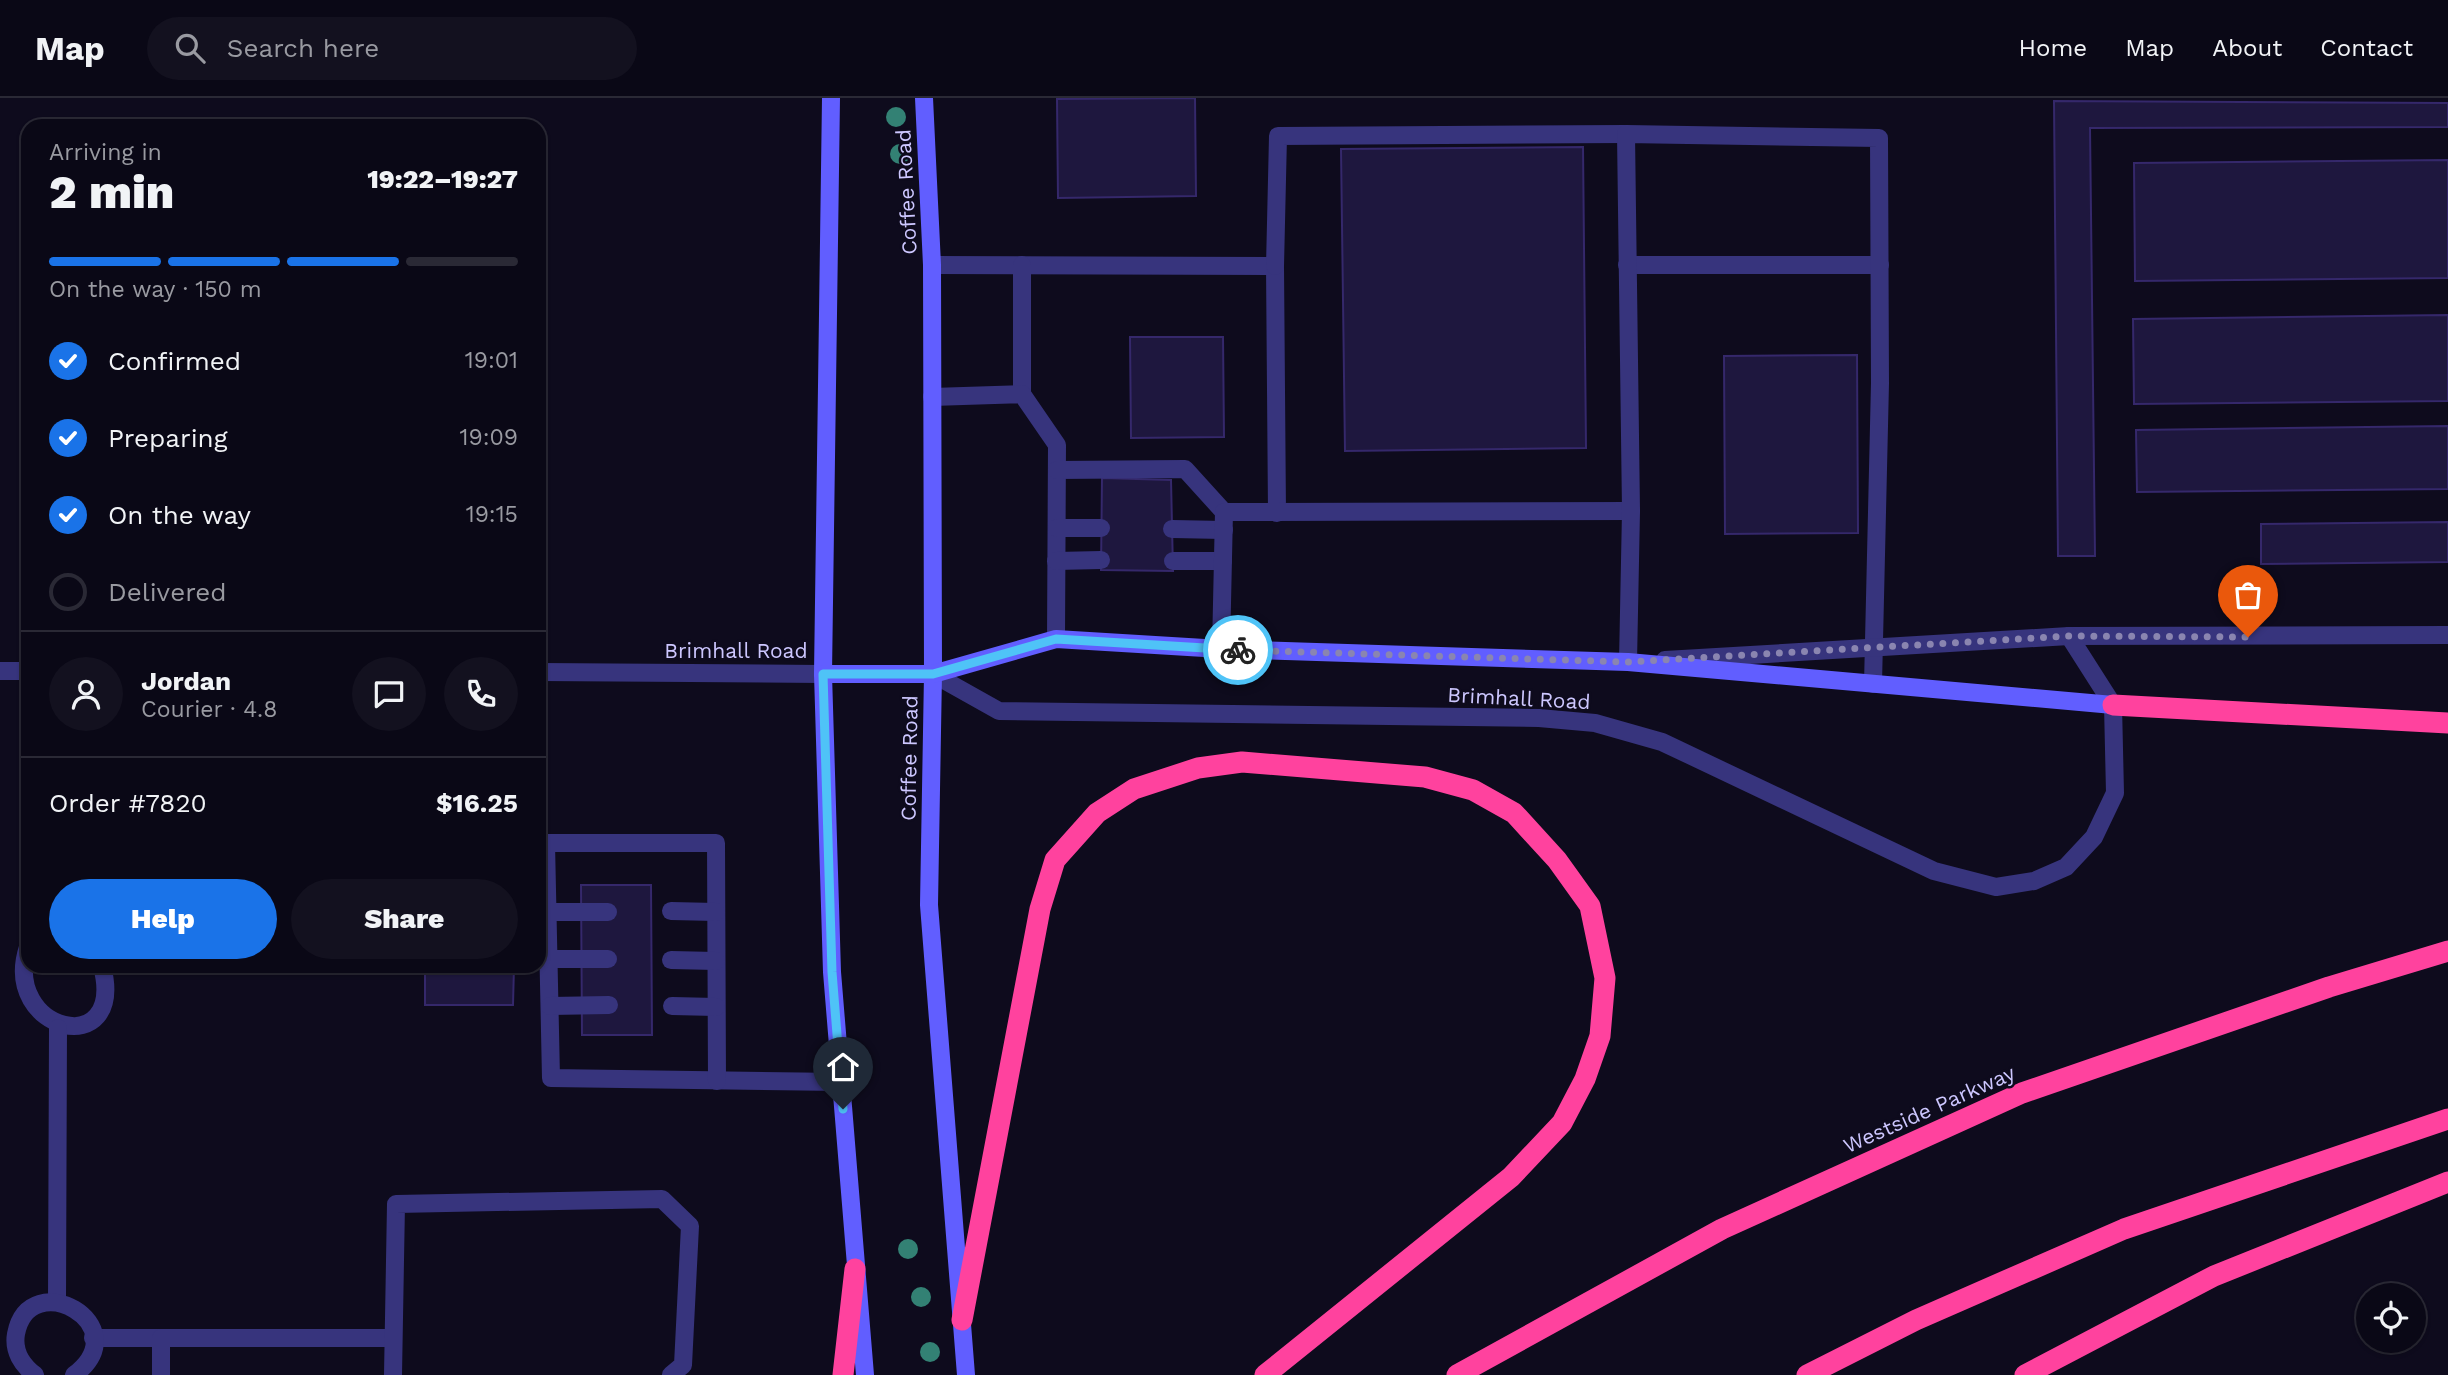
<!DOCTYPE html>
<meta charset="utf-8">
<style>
body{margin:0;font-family:"Work Sans",sans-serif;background:#13111f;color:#f1f3f6;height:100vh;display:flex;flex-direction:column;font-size:26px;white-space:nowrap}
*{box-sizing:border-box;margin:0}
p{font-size:23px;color:#999aa1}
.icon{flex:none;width:38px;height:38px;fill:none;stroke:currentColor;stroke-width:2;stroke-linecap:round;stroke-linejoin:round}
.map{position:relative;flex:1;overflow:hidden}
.details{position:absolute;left:21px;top:21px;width:525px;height:854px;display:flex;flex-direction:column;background:#0a0816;border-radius:21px;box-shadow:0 2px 5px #0004,0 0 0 2px #2a2935}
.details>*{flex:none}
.tools{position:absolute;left:2356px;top:1185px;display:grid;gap:14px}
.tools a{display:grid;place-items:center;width:70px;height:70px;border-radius:50%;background:#0a0816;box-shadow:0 2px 5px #0004,0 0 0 2px #2a2935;font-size:35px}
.pin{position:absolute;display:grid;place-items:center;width:60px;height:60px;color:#fff;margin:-72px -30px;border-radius:50% 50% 50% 0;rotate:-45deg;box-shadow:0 0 7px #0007}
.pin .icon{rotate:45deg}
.courier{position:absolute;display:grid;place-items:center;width:70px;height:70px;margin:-35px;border:5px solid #4fc3f7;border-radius:50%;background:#fff;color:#222;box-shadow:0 2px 9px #0007}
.headline em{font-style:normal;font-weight:800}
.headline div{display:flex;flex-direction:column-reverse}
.headline{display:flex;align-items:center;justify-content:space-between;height:119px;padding:0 28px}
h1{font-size:46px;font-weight:800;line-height:52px}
.bar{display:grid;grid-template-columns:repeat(4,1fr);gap:10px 7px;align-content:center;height:84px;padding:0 28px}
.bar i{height:9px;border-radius:5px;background:#2a2935}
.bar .active{background:#1a73e8}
.bar p{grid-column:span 4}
.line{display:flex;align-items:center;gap:18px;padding:0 28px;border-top:2px solid #2a2935}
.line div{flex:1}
.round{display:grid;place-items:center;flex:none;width:74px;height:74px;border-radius:37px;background:#13111f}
ol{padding:0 28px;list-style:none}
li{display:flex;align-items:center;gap:21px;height:77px}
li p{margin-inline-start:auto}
li .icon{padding:7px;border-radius:50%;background:#1a73e8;color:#fff;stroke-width:4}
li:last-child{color:#999aa1}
li i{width:38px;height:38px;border:4px solid #2a2935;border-radius:50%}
.primary-button{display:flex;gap:14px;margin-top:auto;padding:14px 28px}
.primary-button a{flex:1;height:80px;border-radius:42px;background:#1a73e8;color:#fff;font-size:28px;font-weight:800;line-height:80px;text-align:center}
.primary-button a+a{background:#13111f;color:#f1f3f6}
header{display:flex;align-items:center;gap:42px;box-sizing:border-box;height:98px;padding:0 35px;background:#0a0816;border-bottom:2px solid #2a2935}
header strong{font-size:33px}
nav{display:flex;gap:38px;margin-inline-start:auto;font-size:24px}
.search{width:490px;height:63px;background:#13111f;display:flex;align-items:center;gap:18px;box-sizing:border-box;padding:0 24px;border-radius:38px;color:#999aa1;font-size:26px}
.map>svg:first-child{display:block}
.building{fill:#1e173e;stroke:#35286b;stroke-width:2}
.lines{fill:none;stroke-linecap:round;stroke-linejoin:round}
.service{stroke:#37347d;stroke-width:18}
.minor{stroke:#37347d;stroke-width:18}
.tertiary{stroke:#37347d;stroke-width:18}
.secondary{stroke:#615eff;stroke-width:18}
.motorway{stroke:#ff429e;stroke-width:21}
.tree{fill:#338174}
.done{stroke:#8a85b0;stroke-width:7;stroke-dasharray:0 12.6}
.route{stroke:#4fc3f7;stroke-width:9}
.labels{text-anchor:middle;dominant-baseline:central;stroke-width:5;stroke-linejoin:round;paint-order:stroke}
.street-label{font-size:21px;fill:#cdc7ff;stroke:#0e0b1d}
</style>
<header>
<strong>Map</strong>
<div class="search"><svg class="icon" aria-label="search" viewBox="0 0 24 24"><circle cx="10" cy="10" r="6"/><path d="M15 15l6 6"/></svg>Search here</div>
<nav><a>Home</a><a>Map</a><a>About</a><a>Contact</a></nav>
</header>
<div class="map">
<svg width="2448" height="1277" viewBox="0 0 2448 1277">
<rect width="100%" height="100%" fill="#0e0b1d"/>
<g class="building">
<path d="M1195,0L1196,98L1058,100L1057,1Z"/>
<path d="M2054,3L2448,5V29L2090,30L2095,458H2058Z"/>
<path d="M1583,49L1586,350L1345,353L1341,51Z"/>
<path d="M2448,62V180L2135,183L2134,65Z"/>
<path d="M2448,217V303L2134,306L2133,221Z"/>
<path d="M1130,239H1223L1224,339L1131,340Z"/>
<path d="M1857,257L1858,435L1725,436L1724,258Z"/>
<path d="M2448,328V391L2137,394L2136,332Z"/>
<path d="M1102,380L1171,382L1173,473L1101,472Z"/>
<path d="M2448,424V464L2261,466V426Z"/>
<path d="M581,787H651L652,937H582Z"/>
<path d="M425,868H514L513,907H425Z"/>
</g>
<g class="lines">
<g class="service">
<path d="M932,167L1275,168L1277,415"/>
<path d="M1022,167V296"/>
<path d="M1627,167H1880"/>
<path d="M1275,168L1278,38L1626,36"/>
<path d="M932,299L1022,296L1057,347L1056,541"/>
<path d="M1057,372L1185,371L1224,414"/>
<path d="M1057,430H1101"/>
<path d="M1172,431L1224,432"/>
<path d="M1056,463L1101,462"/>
<path d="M1173,463H1223"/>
<path d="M1221,551L1224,414L1631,413"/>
<path d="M1628,564L1631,413L1626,36L1879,40L1880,285L1873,586"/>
<path d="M539,745H546L551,980L841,984"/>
<path d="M546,745H716L717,983"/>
<path d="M671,813L716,814"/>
<path d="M547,814H608"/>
<path d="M28,849C0,934 127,965 102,868"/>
<path d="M548,861H608"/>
<path d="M671,862L716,863"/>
<path d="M550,908L609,907"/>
<path d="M672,908L716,909"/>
<path d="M57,1204L58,930"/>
<path d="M93,1240H161"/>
<path d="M35,1277C22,1267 13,1253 16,1236C29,1166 140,1227 74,1277"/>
<path d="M161,1277V1240H393"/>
<path d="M393,1277L396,1106L662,1101L690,1128L683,1267L671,1277"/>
</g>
<g class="minor">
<path d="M1665,562L2069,538L2448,537"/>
<path d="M933,576L999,613L1539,620L1595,625L1662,644L1934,773L1996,789L2034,783L2066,769L2094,739L2115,695L2113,607L2069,538"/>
</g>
<g class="tertiary">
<path d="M0,573H28"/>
<path d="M539,574L823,576"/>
</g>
<g class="secondary">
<path d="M831,0L823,576L832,874L865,1277"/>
<path d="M924,0L932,167L933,576L929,807L966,1277"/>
<path d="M823,576H933L1056,541L1221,551L1628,564L2113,607"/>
</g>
<g class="motorway">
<path d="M2113,607L2448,625"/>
<path d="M962,1222L1040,811L1055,762L1097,715L1134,691L1198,670L1242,664L1425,679L1473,692L1514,715L1557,762L1590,808L1605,880L1600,938L1585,981L1562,1025L1511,1079L1265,1277"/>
<path d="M843,1277L855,1171"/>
<path d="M1457,1277L1722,1131L2022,995L2329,889L2448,853"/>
<path d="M1807,1277L1916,1222L2124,1131L2448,1021"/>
<path d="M2025,1277L2214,1178L2448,1084"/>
</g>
</g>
<g class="tree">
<circle cx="896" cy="19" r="10"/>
<circle cx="900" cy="56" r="10"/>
<circle cx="908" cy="1151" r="10"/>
<circle cx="921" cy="1199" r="10"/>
<circle cx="930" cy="1254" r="10"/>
</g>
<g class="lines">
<path class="done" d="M1238,552L1628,564L2068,538L2248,539"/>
<path class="route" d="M843,1011L832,874L823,576H933L1056,541L1238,552"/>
</g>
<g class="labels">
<g class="street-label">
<text transform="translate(906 94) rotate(-93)">Coffee Road</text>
<text x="736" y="552">Brimhall Road</text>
<text transform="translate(1519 600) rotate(3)">Brimhall Road</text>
<text transform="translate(909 660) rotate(-89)">Coffee Road</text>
<text transform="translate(1929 1011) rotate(-24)">Westside Parkway</text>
</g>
</g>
</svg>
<div class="tools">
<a><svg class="icon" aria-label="locate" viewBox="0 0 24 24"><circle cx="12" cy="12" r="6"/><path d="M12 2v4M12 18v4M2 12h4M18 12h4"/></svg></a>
</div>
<div class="pin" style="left:2248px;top:539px;background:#ea580c"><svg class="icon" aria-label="bag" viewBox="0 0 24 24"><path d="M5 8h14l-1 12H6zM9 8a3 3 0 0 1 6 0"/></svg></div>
<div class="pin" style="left:843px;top:1011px;background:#1f2937"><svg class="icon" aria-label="home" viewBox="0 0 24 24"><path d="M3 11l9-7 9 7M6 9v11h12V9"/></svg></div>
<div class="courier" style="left:1238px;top:552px"><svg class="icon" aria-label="bike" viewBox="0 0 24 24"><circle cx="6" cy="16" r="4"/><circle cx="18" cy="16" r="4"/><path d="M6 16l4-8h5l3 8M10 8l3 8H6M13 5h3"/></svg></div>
<section class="details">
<div class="headline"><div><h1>2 min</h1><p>Arriving in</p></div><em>19:22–19:27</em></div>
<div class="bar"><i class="active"></i><i class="active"></i><i class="active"></i><i></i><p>On the way · 150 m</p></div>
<ol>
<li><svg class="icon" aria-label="check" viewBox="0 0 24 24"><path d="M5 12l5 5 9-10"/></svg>Confirmed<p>19:01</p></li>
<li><svg class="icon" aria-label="check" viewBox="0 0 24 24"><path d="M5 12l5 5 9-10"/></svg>Preparing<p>19:09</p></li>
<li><svg class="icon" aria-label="check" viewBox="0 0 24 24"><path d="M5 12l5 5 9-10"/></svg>On the way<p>19:15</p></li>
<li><i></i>Delivered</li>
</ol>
<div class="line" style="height:126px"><a class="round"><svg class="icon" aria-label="person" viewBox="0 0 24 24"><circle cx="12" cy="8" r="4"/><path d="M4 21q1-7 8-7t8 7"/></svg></a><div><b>Jordan</b><p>Courier · 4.8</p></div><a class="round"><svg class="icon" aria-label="chat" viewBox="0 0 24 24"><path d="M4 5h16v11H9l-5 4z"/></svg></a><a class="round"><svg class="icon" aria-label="phone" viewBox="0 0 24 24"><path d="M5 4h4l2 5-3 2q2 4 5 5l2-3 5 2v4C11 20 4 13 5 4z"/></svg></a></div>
<div class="line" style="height:91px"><div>Order #7820</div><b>$16.25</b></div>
<div class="primary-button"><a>Help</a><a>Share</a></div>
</section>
</div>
